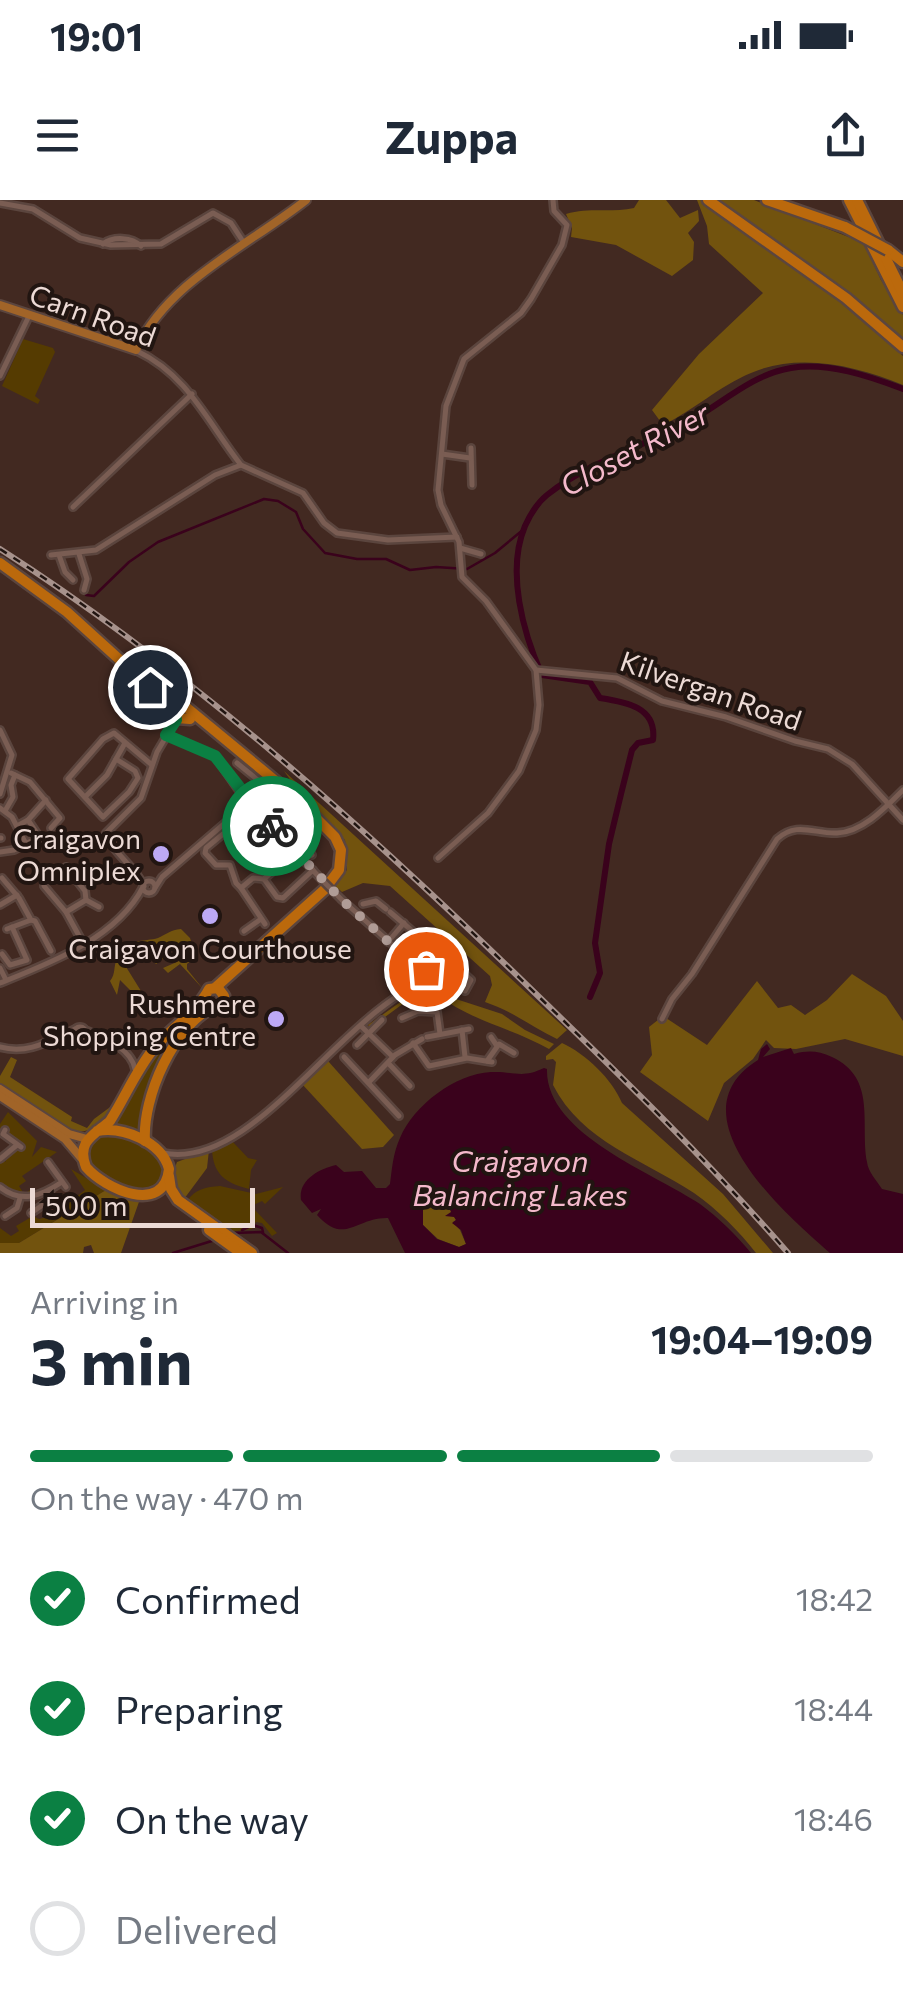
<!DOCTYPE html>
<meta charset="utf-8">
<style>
body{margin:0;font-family:Commissioner,sans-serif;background:#f2f2f3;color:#1f2937;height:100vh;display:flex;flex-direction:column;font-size:38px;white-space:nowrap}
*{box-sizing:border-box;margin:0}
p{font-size:32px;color:#747a83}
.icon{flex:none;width:55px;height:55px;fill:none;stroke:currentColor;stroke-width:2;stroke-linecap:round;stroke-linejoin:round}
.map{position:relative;height:1053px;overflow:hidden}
.side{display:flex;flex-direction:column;background:#fff;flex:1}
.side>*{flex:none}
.scale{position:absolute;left:30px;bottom:25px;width:225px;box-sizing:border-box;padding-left:10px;border:5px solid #ecdad5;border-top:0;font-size:28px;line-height:35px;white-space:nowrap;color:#ecdad5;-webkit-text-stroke:8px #211511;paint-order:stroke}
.pin{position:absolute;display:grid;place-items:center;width:85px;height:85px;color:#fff;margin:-42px;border:5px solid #fff;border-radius:50%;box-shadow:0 2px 10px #0007}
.courier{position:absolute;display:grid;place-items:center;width:100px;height:100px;margin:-50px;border:8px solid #0b8043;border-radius:50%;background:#fff;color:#222;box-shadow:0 2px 12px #0007}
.head em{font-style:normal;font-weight:700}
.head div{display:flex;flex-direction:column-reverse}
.head{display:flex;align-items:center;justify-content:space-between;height:170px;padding:0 30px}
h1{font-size:65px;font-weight:700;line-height:75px}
.bar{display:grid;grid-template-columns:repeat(4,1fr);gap:15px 10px;align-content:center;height:120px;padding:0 30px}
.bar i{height:12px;border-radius:8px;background:#e0e1e3}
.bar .active{background:#0b8043}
.bar p{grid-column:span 4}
ol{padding:0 30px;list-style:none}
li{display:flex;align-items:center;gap:30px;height:110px}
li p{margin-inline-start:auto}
li .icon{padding:10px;border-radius:50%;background:#0b8043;color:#fff;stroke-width:4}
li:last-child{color:#747a83}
li i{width:55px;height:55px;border:5px solid #e0e1e3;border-radius:50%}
.status{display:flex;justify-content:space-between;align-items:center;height:70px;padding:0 50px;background:#fff;direction:ltr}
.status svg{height:28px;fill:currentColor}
header{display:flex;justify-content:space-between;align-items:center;height:130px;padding:0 30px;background:#fff;font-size:45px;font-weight:700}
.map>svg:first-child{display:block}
.green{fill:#553b01}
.forest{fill:#72530e}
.water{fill:#3a021c;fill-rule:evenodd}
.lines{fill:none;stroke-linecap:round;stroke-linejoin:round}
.stream{stroke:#3a021c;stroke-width:2.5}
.river{stroke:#3a021c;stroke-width:6}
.minor-casing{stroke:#5b453e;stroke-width:10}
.major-casing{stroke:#5b453e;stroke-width:12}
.highway-casing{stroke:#5b453e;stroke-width:15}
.minor{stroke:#7a5d53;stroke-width:5}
.major{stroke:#a16428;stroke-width:8}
.highway{stroke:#bb690c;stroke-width:10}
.rail-casing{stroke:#a7928c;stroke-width:6}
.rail{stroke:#211511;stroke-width:2.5;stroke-dasharray:8;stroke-linecap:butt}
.minor-bridge-casing{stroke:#5b453e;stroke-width:10;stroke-linecap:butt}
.highway-bridge-casing{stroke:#5b453e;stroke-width:15;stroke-linecap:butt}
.minor-bridge{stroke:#7a5d53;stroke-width:5}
.highway-bridge{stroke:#bb690c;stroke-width:10}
.done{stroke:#b09c96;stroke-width:10;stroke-dasharray:0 18}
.route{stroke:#0b8043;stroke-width:12}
.poi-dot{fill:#bda9f5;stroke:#211511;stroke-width:4}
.labels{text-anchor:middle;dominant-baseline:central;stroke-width:8;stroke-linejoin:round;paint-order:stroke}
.street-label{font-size:28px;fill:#ecdad5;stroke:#211511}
.poi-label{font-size:28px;fill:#ecdad5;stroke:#211511;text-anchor:end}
.water-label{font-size:30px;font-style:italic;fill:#f4b9cb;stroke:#211511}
</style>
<div class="status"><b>19:01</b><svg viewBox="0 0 49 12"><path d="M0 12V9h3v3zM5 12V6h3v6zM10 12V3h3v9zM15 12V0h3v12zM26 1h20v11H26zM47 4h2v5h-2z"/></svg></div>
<header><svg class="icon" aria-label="menu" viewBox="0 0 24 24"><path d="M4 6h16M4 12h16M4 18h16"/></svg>Zuppa<svg class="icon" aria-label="share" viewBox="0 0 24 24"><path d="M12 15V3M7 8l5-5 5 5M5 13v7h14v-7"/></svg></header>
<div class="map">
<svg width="903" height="1053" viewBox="0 0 903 1053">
<rect width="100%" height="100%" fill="#422921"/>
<g class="green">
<path d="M23,139L53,148L55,152L35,196L40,200L38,204L2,186Z"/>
<path d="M170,834L176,840L169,851L144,938L108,927L133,883Z"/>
<path d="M8,912L37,941L32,957L41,947L57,952L22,976L26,981L19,986L24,994L30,990L34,994C20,997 10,991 0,983V961L3,959L6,962L5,957L24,945L7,933L5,936L4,928L0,932V924Z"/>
<path d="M111,931L148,945L167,968L163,984L148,992C124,988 95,981 85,956L93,935Z"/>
<path d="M232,941L248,958L257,960L251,970L249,989C225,983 213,974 212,949Z"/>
<path d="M71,969L106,990L19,1043H0V1028L11,1036L19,1031L16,1026L33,1016L39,1019L52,1016L85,990Z"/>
<path d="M220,986L256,994L283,987L265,1004L262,1001L251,1006L277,1033L272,1036L262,1023L256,1022L252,1029L229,1032L187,1001C195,989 206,987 220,986Z"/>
</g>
<g class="forest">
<path d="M639,0H666L680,18L698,10L699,21L688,33L694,42L693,60L672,76L616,45L571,37L572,28L566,14C589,7 611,13 634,8Z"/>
<path d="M697,0H705L871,125L903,156V185C857,166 799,152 751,173C719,186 693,211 663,225L652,210L699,154L763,93L709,44L707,26Z"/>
<path d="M712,0H754L864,43L881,80L903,115V138L861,103Z"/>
<path d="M284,571L567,830L557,839C532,827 512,811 485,802L492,785L490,776L390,686L363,683L342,692L334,685L347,670L345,640L293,590L294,585Z"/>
<path d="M181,729L190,738L196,756L187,764V769L203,789L180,764L168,773L163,768L179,761L175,743L158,746L164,758L156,764L146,753L137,754L123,762L141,791L136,796L120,780L117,795L110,781C116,773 113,768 117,758C124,738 145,742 158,738C167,734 170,730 181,729Z"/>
<path d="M852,774L886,796L903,821V856L845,839L796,849L774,848L766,840L753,859L724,883L708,921L640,872L652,855L649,827L663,816L707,845L757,781L778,808L791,805L805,815L827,800Z"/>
<path d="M434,785L456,799L502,814L525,830L554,844L549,849C515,829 465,819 438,794L415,795L370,828L368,825L416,791Z"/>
<path d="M562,843C586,854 612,879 622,903L723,994L773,1053H756C738,1030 718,1010 694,993C644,960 582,942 553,885L556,862L553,859L546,860V856Z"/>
<path d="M11,857L17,860L10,877L72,917L71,921L87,928L94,919L117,902C112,914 108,919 97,926C69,943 57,917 34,906C23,900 11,893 0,885V876Z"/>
<path d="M328,861L394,935L383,947L362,949L302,884Z"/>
<path d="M209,950L207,968L184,999C171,990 172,976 177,962Z"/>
<path d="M441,989L456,1020L453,1022L460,1030L466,1044L459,1047L438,1039L423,1025V1010L432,991Z"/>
<path d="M106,990L140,999L121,1053H94L91,1045L84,1047L83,1053H0V1043H19Z"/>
</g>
<g class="water">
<path d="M767,844L770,849L763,857L791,848L794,854C809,850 818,851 832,857C877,878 860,923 867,962C868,972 877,981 882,989L903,994V1053H830C784,1013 671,914 758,860L761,849Z"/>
<path d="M544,868L547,869C545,934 654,973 700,1004C719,1018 736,1035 751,1053H405L388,1018C356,1017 345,1046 317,1015L321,1009L312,1013L301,1000C298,980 319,969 336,965L344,972L362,971L376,988H386L390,984C392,969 393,953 400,938C414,905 455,874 491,872C515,871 521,879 544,868ZM441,989L451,1012L445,1016L454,1017L456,1020L452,1023L461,1030L466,1044L459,1047L437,1039L423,1025V1010L432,991Z"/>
</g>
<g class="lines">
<g class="stream">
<path d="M86,395L94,396L129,362L158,342L264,299L278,301L296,312L303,329L325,353L357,359H386L410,370L436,367L467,369L495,353L524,329"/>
<path d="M242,1030L253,1025L262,1028L263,1032"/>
<path d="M231,1033L261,1032L288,1053"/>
<path d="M173,1053L215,1040"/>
</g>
<path class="river" d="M590,797L600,773L595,743L609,644L621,594L632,550L638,543L653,540C657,507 626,502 600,498L590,482L542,475C523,433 506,371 525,326C530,315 537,303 547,295C587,263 638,248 683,225C720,206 749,175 791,168C828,162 869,176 903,189"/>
<defs>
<g id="minor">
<path d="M0,3L33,9L80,38L111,45L161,44L213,13L231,23L244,43"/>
<path d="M103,44C113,36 132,37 141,46"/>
<path d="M137,151C188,175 208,223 241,265"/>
<path d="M0,176L29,116"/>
<path d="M471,248L472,285"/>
<path d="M442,254L470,258"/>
<path d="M73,307L192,194"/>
<path d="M460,348L481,354"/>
<path d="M79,354L87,379L84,390"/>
<path d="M51,355L96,350L215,275L241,265L303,293L324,323L337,333L388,340L457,337"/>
<path d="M59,355L65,372L73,380"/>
<path d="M536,470L617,478L662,501L726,517L795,541L828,549L852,564L903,620"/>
<path d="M0,530L12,555L0,594"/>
<path d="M166,535L215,556L246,601"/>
<path d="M116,559L135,571L138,578L129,592L103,617L68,579L103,539L114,533L152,565"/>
<path d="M237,563L265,586V591L256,600"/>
<path d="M11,573L30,582L60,618L51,628"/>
<path d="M85,597L107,575L125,543"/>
<circle cx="251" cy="603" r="5.5"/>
<path d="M0,608L12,617L26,644"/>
<path d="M250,609L264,618L322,680"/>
<path d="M5,611L13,597L11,585L15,575"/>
<path d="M28,620L44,644"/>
<path d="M17,626L28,620L46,600"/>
<path d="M272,626L283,616"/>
<path d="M223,634L206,648L205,653L216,665H230L236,683L241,688"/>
<path d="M0,638H1"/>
<path d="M291,647L302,641L312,655"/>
<path d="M0,652L14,650L39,637"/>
<path d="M438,658L488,613L519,571L536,530L539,505L536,470L486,401L462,377L459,342L441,305L438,290L446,206L464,159L521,113L531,99L562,45L567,25L554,11L553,0"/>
<path d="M66,667L85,691L86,700"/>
<path d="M2,678L19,698L31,720L35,721L51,751"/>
<path d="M264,679L277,697L283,698L313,670"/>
<circle cx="149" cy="687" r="6"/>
<path d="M44,686L66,712L84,745"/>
<path d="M144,686C135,666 112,653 106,633L141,598L157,552L176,520"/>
<path d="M155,688L162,677L246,605"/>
<path d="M342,700L422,771"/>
<path d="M363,704L376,701L386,709"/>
<path d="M0,705L17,695"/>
<path d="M66,712L86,700L99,707"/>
<path d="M390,712L423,740L417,750"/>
<path d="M265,724L241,688L253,678L264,679L288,658"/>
<path d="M7,729L31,720"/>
<path d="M244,731L261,719"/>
<path d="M388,742L404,723"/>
<path d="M442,753L471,780L465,791"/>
<path d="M2,754L10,765L27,760L12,727"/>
<path d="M0,768L6,780"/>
<path d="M433,771L446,756"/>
<path d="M0,783C50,763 117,738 143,687"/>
<path d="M402,818L418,811L437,812L440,834"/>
<path d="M662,819L672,799L692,774L777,639C797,621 814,634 837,633C863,632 886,607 903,590"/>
<path d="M361,826L393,857"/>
<circle cx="80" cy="833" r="6"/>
<path d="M85,830C104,838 131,848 135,869"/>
<path d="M462,830L465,857"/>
<path d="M427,837L469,829"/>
<path d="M491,837L497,846"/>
<path d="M413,843L429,866L467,858L492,862"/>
<path d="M357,845L382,820"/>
<path d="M0,847C29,855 50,840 75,829"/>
<path d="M344,857L399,916"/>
<path d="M487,861L499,844L514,853"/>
<path d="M388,863L410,886"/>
<path d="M369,882L395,855L422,839"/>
<path d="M5,930L3,934L21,947"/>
<path d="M163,953C256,972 345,804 433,779L434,774L430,769L422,772L426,781"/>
<path d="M0,959L17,945"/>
<path d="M48,962L66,987"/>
<path d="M0,987C21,1004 41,996 62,982"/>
<path d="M31,1013L53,998L48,991"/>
<path d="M5,1016L17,1008L20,998"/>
</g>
<g id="major">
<path d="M0,105L136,150C168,81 248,46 306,0"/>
<path d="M0,889L69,934L87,939"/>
<path d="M0,896L65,939L82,959"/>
</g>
<g id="highway">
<path d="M708,0L846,98L903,147"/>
<path d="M767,0L845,27"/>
<path d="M849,0L903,107"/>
<path d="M857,0L903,93"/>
<path d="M888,50L903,62"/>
<path d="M0,363L67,412L131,470"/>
<path d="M126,465L186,507L295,597L335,637L341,650L339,670L324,690L216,787"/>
<path d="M177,518L190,519"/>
<path d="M97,931C123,926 162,942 169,969C164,1016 105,989 86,967C76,941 94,935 110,921C126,896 136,870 155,847C172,828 197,812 209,789L218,788L224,796L221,804L215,806L208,803L205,796"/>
<path d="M145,941C142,898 174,824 215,806"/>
<path d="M169,976L171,989L178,1000L252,1053"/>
<path d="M209,1030L241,1053"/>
</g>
</defs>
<use href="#minor" class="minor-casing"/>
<use href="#major" class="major-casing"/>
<use href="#highway" class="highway-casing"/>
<use href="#minor" class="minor"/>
<use href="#major" class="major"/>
<use href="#highway" class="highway"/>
<defs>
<path id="rail" d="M0,349C195,474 370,632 535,793C622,877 709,962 788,1053"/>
</defs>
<use href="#rail" class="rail-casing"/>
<use href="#rail" class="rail"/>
<defs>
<path id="minor-bridge" d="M322,680L342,700"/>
<path id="highway-bridge" d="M845,27L888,50"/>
</defs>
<use href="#minor-bridge" class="minor-bridge-casing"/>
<use href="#highway-bridge" class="highway-bridge-casing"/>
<use href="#minor-bridge" class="minor-bridge"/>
<use href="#highway-bridge" class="highway-bridge"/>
</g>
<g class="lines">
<path class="done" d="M272,626L342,700L422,772L426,769"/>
<path class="route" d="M150,487L174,508L176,520L166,535L215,556L240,588L247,607L272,626"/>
</g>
<g class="poi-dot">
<circle cx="161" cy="654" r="10"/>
<circle cx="210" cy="716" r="10"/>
<circle cx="276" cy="819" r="10"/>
</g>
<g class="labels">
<g class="street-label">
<text transform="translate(93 115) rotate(20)">Carn Road</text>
<text transform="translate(711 490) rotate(19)">Kilvergan Road</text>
</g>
<g class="poi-label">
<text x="141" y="638">Craigavon<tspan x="141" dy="32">Omniplex</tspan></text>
<text x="210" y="748" text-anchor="middle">Craigavon Courthouse</text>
<text x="256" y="803">Rushmere<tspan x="256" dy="32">Shopping Centre</tspan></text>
</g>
<g class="water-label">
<text transform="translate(634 248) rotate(-28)">Closet River</text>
<text x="520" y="959">Craigavon<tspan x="520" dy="34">Balancing Lakes</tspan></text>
</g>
</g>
</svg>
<div class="scale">500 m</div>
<div class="pin" style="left:426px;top:769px;background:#ea580c"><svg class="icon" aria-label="bag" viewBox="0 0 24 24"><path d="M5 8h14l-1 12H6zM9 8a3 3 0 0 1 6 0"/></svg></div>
<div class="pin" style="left:150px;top:487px;background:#1f2937"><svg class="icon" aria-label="home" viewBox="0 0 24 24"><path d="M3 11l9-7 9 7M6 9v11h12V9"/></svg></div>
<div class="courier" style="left:272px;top:626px"><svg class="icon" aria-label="bike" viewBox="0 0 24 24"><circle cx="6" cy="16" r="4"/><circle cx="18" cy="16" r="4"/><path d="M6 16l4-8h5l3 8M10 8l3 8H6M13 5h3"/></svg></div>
</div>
<section class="side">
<div class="head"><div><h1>3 min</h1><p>Arriving in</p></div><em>19:04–19:09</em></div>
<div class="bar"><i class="active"></i><i class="active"></i><i class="active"></i><i></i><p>On the way · 470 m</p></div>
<ol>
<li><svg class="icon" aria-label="check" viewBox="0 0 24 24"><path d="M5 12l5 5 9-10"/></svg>Confirmed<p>18:42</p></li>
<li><svg class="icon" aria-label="check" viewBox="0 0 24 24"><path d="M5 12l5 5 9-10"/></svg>Preparing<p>18:44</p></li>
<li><svg class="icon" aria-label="check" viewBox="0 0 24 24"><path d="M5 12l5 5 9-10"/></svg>On the way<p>18:46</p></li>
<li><i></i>Delivered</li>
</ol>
</section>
